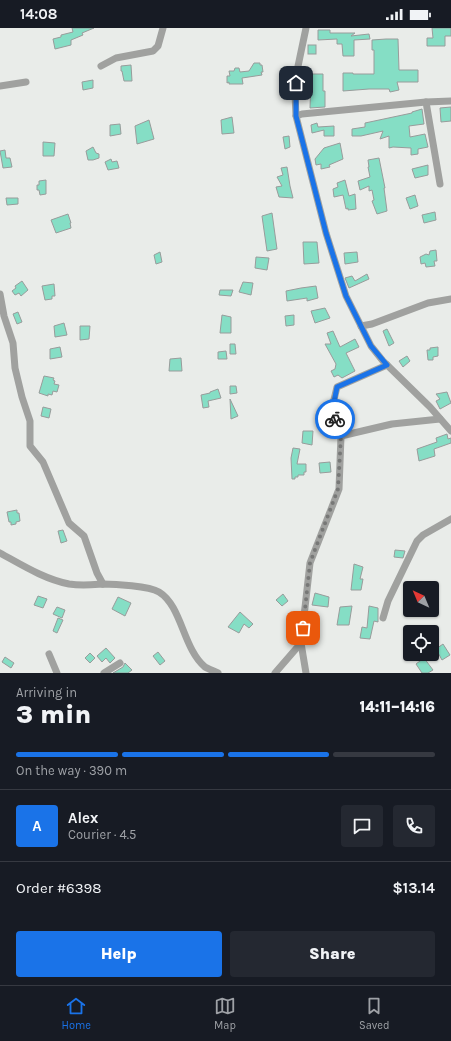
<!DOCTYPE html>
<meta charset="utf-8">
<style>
body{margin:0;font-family:Karla,sans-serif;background:#242831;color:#f1f3f6;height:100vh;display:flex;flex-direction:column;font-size:15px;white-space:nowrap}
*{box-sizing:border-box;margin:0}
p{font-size:13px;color:#9ea1a6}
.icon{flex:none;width:22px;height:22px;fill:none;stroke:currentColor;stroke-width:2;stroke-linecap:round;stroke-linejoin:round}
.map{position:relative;height:645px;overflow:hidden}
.panel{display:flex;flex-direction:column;background:#171b24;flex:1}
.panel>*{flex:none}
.needle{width:26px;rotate:316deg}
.fabs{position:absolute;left:403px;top:553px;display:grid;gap:8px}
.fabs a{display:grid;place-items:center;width:36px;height:36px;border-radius:4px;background:#171b24;box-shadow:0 1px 3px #0004;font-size:20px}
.pin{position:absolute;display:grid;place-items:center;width:34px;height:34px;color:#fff;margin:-17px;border-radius:8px;box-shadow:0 2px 6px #0006}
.courier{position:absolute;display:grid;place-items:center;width:40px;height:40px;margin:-20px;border:3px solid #1a73e8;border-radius:50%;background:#fff;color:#222;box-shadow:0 1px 5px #0007}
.overview em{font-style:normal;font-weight:800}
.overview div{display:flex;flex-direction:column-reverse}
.overview{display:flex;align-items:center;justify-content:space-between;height:68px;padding:0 16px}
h1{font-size:26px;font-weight:800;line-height:30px}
.bar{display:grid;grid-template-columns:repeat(4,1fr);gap:6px 4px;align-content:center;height:48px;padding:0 16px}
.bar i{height:5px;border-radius:3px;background:#363941}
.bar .on{background:#1a73e8}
.bar p{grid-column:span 4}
.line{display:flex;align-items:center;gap:10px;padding:0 16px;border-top:1px solid #363941}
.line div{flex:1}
.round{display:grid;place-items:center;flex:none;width:42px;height:42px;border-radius:4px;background:#242831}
.action{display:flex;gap:8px;margin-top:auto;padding:8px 16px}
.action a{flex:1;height:46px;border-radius:4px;background:#1a73e8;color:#fff;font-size:16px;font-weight:800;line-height:46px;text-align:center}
.action a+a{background:#242831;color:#f1f3f6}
.status{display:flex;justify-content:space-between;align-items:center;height:28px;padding:0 20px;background:#171b24;direction:ltr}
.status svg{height:11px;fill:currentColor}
.tab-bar{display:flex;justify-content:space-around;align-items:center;height:56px;border-top:1px solid #363941;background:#171b24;font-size:11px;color:#9ea1a6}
.tab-bar a{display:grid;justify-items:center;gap:2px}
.tab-bar .on{color:#1a73e8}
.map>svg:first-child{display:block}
.building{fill:#85dec5;stroke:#989c9b}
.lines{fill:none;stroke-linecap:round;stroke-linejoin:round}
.street{stroke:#a0a19f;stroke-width:7}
.done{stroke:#777877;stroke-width:4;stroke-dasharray:0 7.2}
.route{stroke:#1a73e8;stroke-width:5}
</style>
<div class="status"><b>14:08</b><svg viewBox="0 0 49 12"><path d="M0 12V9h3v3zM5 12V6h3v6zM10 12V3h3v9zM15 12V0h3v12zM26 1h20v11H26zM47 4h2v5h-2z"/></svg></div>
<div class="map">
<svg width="451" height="645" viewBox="0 0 451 645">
<rect width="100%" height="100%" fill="#e9ece9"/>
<g class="building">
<path d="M72,0H94L82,5L83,7L71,12V17L55,21L53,11L61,9V7L73,4Z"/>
<path d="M432,0H451V8H445V18H427V10H433Z"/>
<path d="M318,2H330V5H355L351,8L369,6L370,11L354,12V28H343L342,16H337V11L318,12Z"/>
<path d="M386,11H398L399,42H418V54H397L399,62L390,64L389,61H369L343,63V45H353V46H374V22H372V12Z"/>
<rect x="308" y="17" width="8" height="9"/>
<path d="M254,35H260V37H262L263,44H261L262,47L242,50L243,56H229V54L227,55V48H230L229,43H234L235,40H239L240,44L249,43Z"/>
<path d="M131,37L132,53H124L122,43H121V38Z"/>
<path d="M311,46H323V63H325V79L310,80Z"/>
<path d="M93,52V60L83,62L82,54Z"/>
<path d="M451,79V93L441,94L440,80Z"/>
<path d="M422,81L424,96L409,98L410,109L425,106L428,119L418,121V126L411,127V120L393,119L389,120V108L380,111L383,103L361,108H352V101L365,99V95L412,85V84Z"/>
<path d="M232,89L234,105L222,106L221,92Z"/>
<path d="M149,92L154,111L137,116L135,98Z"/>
<path d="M317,95L318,99L334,98V108H324V102L312,105L311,97Z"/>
<path d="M120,96L121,106L110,108V97Z"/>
<path d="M289,108L290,119L285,121L283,109Z"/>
<path d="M43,114L55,115L54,128H43Z"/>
<path d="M340,115L343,131L329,137L330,139L321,141V136L316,137L315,131L324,120Z"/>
<path d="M93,119L96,125L99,126V130L93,132H88L86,123Z"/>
<path d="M5,122L6,130H10L12,139L3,140L0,123Z"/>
<path d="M379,130L385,160H384L387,183L377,186L372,173L374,172L372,162L369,163V158L360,162L358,153L370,149L368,139H369L368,132Z"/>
<path d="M111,131L112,134L117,133L119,140L108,142L105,134Z"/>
<path d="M428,137V147L415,150L412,141Z"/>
<path d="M287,139L290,158L293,170L279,169L276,159L282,158L277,149L283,147L281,140Z"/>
<path d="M46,152V166L40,167L39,162H37V157H39V153Z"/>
<path d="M345,152L349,168L355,166L356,181L348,182V180L346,181L343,167L334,169L333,161L338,159L337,155Z"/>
<path d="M415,167L418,178L410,181L406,170Z"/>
<path d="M6,170H18V176L7,177Z"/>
<path d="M435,184L436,192L424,195L422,187Z"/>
<path d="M272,185L277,221L267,223L262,188Z"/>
<path d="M68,186L71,195H70L71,200L56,205L51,192Z"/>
<path d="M303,214H317L319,235L304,236Z"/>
<path d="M436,222L437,233H434L435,238L426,239L425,235L421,236L420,229L426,226L429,227L430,223Z"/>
<path d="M160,224L162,234L156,236L154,227Z"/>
<path d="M357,224L358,234L345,236L344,225Z"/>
<path d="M256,229L269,230L267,242L255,240Z"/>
<path d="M367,246L369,251L349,260L345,250L352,248L355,253Z"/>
<path d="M22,253L28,262L21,268L19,265L15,267L12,263L16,260L15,258Z"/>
<path d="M243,254L253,255L251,267L239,264Z"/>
<path d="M54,256L55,268H52V271L45,272L42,258Z"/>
<path d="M316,258L318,270L307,273V270L287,273L286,263L301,260Z"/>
<path d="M220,262H233L231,268L219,267Z"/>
<path d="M325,280L330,290L315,295L311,283Z"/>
<path d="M18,284L22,294L17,296L13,286Z"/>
<path d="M222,287L231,289V305H220Z"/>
<path d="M294,287V297L286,298L285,288Z"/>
<path d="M64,295L67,307L55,309L54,298Z"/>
<path d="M80,298H90L89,311L80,312Z"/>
<path d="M387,301L394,315L389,318L383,303Z"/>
<path d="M333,303L340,319L355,311L359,319L346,325L355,343L342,350L338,347L334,349L331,343L335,341L336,336L325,316H331L327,305Z"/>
<path d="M230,316H235L236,326H230Z"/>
<path d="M60,319L62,329L50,331V321Z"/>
<path d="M438,319V328L433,329V332H428L427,322H430V320Z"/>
<path d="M226,323L227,331H218V324Z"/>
<path d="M407,328L410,333L403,339L399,333Z"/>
<path d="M181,330L182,343H169L170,331Z"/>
<path d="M44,348L54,350L53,352L55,353L54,356L59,357L57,364L53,363L52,367L48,366V368L39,365Z"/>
<path d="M230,358H236L237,365L230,366Z"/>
<path d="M218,361L221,370L208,373L209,379L203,380L201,367L210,365V364Z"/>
<path d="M447,364L451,375L440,381L436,373L440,371L436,366Z"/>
<path d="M230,371L238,388L231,391Z"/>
<path d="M43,379L51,381L49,390L41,388Z"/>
<path d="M303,403H313L312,417L302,415Z"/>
<path d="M447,406L448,411L451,410V415L434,421L435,428L419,433L417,421L437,414L436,410Z"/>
<path d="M293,420L300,421L297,436H306V444H304V447H298V449H295V451H292L291,430Z"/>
<path d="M330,434L331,444L320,445L319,435Z"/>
<path d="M17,482V485H19L20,493L16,494V496L11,497V494H9L7,484Z"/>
<path d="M63,502L67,513L61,515L58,503Z"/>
<path d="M395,522L405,523L403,530L394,529Z"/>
<path d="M354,536L363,539L360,551H363L361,562H351Z"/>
<path d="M315,565L329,569L328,579L312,577Z"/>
<path d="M283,566L288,573L282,578L276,572Z"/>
<path d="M38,568L47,571L43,580L34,577Z"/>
<path d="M118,569L131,575L125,588L112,581Z"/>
<path d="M352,578L349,597H337L340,579Z"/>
<path d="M369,578L378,580V594L374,593L370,611L360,610L362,599L367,600Z"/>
<path d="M57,579L65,582L62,590L53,586Z"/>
<path d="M240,584L253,596L249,600L244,596L239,605L228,599Z"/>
<path d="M58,590L63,592L57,605L53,603Z"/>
<path d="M443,616L450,627L442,632L436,621Z"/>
<path d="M106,620L115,630L110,635L106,630L102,634L97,628Z"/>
<path d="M158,624L165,633L160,637L153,628Z"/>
<path d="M90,625L95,630L90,635L85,630Z"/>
<path d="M5,629L14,635L11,640L2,634Z"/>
<path d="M424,630L433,642L428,645H422L416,636Z"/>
<path d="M125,635L132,642L128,645H113L123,639Z"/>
</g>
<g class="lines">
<g class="street">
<path d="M306,0L297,43L295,66L296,88L326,205L346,268L371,318L383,333L430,379L451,403"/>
<path d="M101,38L116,30L153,23L158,18L163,0"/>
<path d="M0,58L26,54"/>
<path d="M426,74L440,156"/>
<path d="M296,88L302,86L426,74L451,73"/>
<path d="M0,266L4,288L13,315L15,340L22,369L30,393V418L43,434L69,495L84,508L97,545L103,556"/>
<path d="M361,298L372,296L428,275L451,271"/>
<path d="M341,408L392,396L440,391"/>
<path d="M0,525C22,537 44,551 69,556C82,558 90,557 102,556C115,556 149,558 159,564C182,578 183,621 205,639C208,641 214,643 218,645"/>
<path d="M383,590L388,573L417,513L423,507L451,491"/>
<path d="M49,626L57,645"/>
<path d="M104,645L120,635"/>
<path d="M275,645L301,615"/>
<path d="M306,645L301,615L310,535L339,461L341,408L331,384L337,359L387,337"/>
</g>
</g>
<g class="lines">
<path class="done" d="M303,600L310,535L338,461L341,408L335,391"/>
<path class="route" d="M296,55V88L326,205L346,268L371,318L387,337L337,359L332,384L335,391"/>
</g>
</svg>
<div class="fabs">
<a><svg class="needle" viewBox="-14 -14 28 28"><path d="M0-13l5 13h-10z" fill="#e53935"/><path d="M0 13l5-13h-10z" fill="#9ea1a6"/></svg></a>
<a><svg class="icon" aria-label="locate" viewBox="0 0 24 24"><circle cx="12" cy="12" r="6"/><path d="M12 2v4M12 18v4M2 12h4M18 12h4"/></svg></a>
</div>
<div class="pin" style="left:303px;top:600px;background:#ea580c"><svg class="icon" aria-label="bag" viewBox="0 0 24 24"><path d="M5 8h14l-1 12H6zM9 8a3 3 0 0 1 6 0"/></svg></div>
<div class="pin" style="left:296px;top:55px;background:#1f2937"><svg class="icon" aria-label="home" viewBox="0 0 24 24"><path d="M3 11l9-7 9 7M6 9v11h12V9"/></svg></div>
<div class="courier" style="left:335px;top:391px"><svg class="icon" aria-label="bike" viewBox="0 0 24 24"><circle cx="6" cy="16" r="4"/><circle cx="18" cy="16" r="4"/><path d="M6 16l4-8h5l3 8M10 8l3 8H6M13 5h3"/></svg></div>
</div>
<section class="panel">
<div class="overview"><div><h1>3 min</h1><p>Arriving in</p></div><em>14:11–14:16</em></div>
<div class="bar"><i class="on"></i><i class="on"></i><i class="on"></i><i></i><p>On the way · 390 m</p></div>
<div class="line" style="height:72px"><b class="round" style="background:#1a73e8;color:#fff">A</b><div><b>Alex</b><p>Courier · 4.5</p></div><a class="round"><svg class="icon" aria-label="chat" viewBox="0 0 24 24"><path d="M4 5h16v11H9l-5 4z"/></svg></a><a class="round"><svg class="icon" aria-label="phone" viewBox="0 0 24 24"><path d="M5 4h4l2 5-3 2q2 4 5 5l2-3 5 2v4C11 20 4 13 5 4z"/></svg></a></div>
<div class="line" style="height:52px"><div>Order #6398</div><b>$13.14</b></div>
<div class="action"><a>Help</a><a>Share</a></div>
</section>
<nav class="tab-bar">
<a class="on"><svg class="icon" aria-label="home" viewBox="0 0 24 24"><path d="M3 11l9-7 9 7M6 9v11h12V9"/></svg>Home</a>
<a><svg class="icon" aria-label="map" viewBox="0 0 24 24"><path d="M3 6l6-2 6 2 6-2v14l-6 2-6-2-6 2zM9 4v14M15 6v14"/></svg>Map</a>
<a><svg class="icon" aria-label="saved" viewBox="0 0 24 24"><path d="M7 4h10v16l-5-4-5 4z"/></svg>Saved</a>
</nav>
